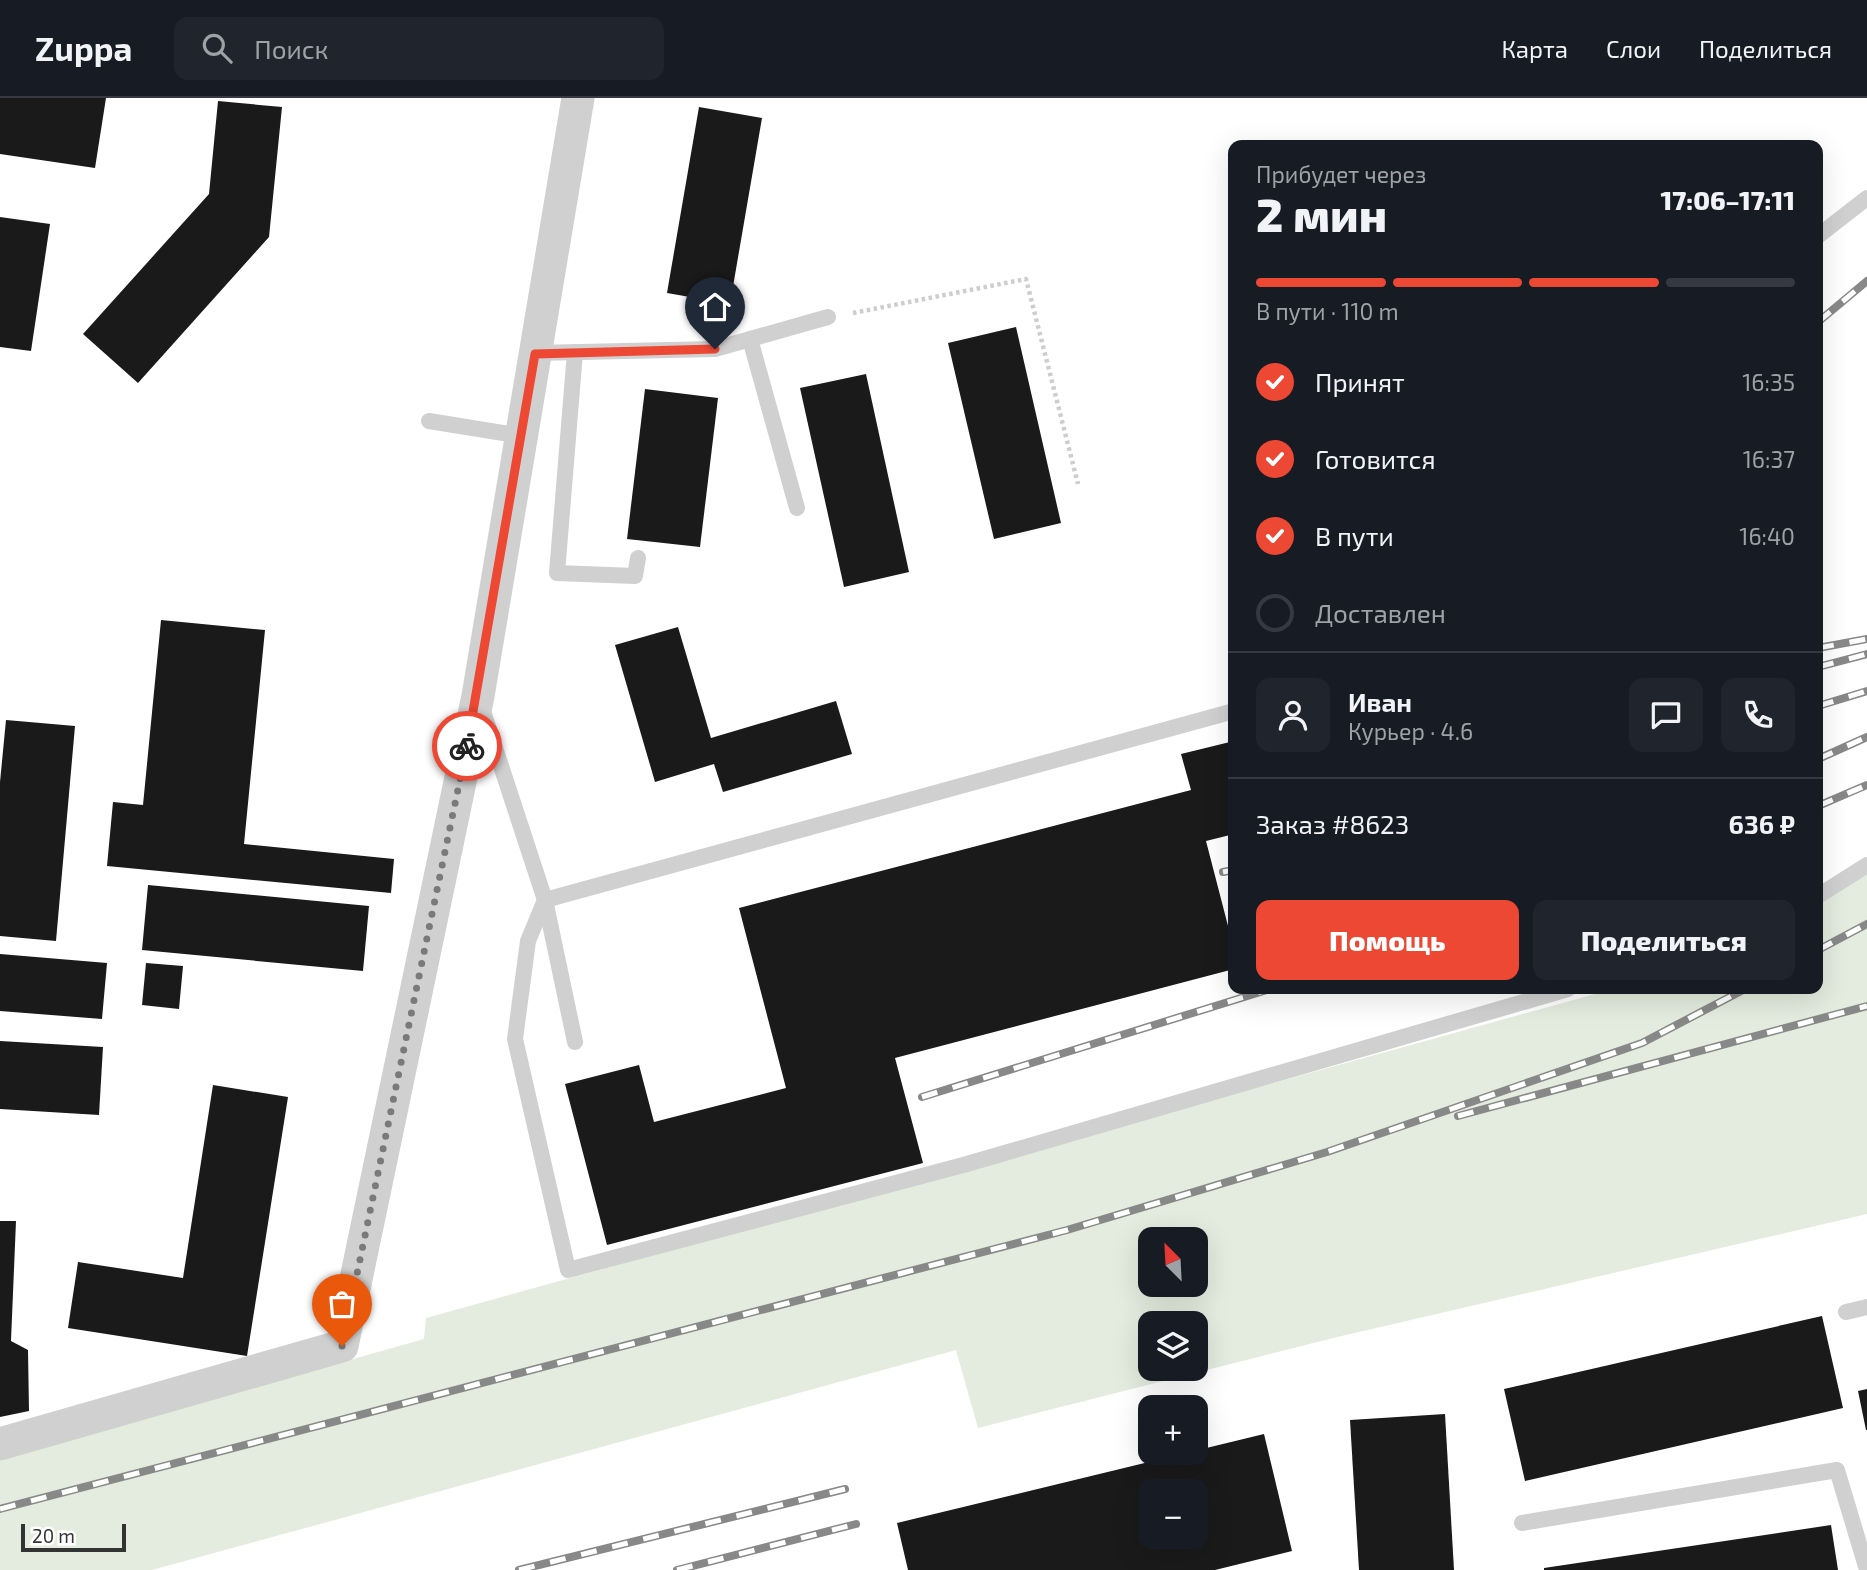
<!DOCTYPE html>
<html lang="ru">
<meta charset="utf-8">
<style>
body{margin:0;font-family:"Exo 2",sans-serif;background:#20242c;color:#f1f3f6;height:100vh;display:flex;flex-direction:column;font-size:26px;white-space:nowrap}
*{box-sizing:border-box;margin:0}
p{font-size:23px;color:#9ea1a6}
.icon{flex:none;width:38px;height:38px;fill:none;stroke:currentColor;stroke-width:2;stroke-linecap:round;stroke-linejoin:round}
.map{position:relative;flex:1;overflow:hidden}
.drawer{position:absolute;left:1228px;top:42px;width:595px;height:854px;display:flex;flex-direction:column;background:#171b24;border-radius:14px;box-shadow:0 7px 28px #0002}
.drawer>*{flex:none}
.needle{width:46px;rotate:336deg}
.fabs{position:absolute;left:1138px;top:1129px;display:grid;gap:14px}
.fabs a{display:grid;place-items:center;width:70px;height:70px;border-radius:14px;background:#171b24;box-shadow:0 7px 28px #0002;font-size:35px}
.scale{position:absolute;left:21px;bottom:18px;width:105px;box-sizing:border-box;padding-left:7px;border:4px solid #333;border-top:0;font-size:19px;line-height:24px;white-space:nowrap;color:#333;-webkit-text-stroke:5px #fff;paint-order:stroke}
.pin{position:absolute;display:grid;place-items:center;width:60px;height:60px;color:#fff;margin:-72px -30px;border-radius:50% 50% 50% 0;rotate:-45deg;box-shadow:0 0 7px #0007}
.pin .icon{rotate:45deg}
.courier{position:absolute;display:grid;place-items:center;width:70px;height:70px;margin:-35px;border:5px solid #ec4833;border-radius:50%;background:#fff;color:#222;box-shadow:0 2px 9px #0007}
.headline em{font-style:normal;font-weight:800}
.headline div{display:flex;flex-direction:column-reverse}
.headline{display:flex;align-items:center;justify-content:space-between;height:119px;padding:0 28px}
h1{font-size:46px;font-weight:800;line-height:52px}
.bar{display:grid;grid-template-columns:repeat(4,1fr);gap:10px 7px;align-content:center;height:84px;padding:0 28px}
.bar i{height:9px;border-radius:5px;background:#363941}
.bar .active{background:#ec4833}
.bar p{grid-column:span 4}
.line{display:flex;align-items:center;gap:18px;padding:0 28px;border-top:2px solid #363941}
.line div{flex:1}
.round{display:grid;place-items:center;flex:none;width:74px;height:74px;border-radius:14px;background:#20242c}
ol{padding:0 28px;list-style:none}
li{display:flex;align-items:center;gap:21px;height:77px}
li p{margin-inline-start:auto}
li .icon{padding:7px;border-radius:50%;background:#ec4833;color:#fff;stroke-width:4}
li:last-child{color:#9ea1a6}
li i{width:38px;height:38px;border:4px solid #363941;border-radius:50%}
.button{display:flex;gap:14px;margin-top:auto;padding:14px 28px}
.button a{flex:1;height:80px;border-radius:14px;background:#ec4833;color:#fff;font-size:28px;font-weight:800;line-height:80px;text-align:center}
.button a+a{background:#20242c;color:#f1f3f6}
header{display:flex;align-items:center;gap:42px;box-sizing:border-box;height:98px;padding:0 35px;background:#171b24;border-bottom:2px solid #363941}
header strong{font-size:33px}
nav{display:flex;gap:38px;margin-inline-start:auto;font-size:24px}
.search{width:490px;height:63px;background:#20242c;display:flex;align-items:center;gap:18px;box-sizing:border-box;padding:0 24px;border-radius:14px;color:#9ea1a6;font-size:26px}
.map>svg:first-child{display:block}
.green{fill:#e3ecdf;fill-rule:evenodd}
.building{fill:#1a1a1a;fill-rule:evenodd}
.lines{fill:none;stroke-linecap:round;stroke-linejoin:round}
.path{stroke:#cdcdcd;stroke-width:4.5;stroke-dasharray:3.5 3.5;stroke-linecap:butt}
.lane{stroke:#d0d0d0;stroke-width:16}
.street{stroke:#d0d0d0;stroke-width:33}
.rail-casing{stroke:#888;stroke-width:8}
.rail{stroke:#fff;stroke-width:5;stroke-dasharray:16;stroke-linecap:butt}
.done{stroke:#7a7a7a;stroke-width:7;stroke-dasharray:0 12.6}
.route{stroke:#ec4833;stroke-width:9}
</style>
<header>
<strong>Zuppa</strong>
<div class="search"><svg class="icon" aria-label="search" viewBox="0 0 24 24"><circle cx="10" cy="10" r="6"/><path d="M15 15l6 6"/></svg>Поиск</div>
<nav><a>Карта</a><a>Слои</a><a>Поделиться</a></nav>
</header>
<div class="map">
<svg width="1867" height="1472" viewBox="0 0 1867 1472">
<rect width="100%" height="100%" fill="#fff"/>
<path class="green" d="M1867,772V1116L1333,1240L978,1330L956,1252L152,1472H0V1361L424,1241L426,1220L1613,891H1818V801ZM1150,1141H1195V1186H1150ZM1150,1225H1195V1270H1150Z"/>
<g class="building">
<path d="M0,0H106L95,70L0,56Z"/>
<path d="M218,3L282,9L269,139L138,285L83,236L209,96Z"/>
<path d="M699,9L762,20L730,206L667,195Z"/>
<path d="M0,119L50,126L31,253L0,249Z"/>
<path d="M1016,229L1061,425L994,441L948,245Z"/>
<path d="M866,276L909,474L844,489L800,290Z"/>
<path d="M645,291L718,300L700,449L627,441Z"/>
<path d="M161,522L265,532L244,746L394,761L391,795L107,768L113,704L143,707Z"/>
<path d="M678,529L711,640L836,603L852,656L723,694L714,666L655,684L615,547Z"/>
<path d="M6,622L75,628L56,843L0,838V684Z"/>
<path d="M1234,643V736L1206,743L1234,851V871L895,960L923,1065L607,1147L565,986L639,967L654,1024L786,990L739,810L1191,692L1181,656Z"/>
<path d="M148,787L369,808L363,873L142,852Z"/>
<path d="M0,856L107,865L102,921L0,913Z"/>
<path d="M146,865L183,868L179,911L142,907Z"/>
<path d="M0,943L103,949L99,1017L0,1011Z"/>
<path d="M213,987L288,999L247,1258L68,1230L78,1164L183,1180Z"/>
<path d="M0,1123H16L11,1243L28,1252L29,1313L0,1319Z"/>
<path d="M1822,1218L1843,1310L1525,1383L1504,1291Z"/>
<path d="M1867,1291V1332H1866L1858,1293Z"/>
<path d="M1445,1316L1454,1472H1359L1350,1322Z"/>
<path d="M1264,1336L1292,1453L1215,1472H908L897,1425ZM1150,1393H1195V1438H1150Z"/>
<path d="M1831,1427L1838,1472H1544V1470Z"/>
</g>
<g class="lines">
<path class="path" d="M853,215L1026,181L1078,386"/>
<g class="lane">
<path d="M1818,138L1867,100"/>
<path d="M750,241L797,410"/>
<path d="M575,254L557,475L635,478L638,460"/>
<path d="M535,255L715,251L828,219"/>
<path d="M429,323L521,338"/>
<path d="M482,610L545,802L575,944"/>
<path d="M1234,613L545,802L528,843L515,941L568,1172L967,1066L1568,891"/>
<path d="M1818,798L1867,767"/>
<path d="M1846,1214L1867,1209"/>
<path d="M1522,1425L1837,1372L1867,1472"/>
</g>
<path class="street" d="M0,1346L342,1248L478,598L578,0"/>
<defs>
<g id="rail">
<path d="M1818,224L1867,183"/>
<path d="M1818,550L1867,541"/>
<path d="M1818,569L1867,556"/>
<path d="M1818,608L1867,593"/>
<path d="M1818,661L1867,639"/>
<path d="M1818,708L1867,687"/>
<path d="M1223,774L1234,772"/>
<path d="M1818,852L1867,826"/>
<path d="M922,999L1270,891"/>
<path d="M1458,1018L1867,908"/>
<path d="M0,1411L1067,1132L1327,1054L1642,945L1745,891"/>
<path d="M519,1472L845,1391"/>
<path d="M677,1472L856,1426"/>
</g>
</defs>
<use href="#rail" class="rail-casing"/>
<use href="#rail" class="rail"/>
</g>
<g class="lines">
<path class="done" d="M342,1248L467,648"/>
<path class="route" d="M467,648L535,256L715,251"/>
</g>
</svg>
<div class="fabs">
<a><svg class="needle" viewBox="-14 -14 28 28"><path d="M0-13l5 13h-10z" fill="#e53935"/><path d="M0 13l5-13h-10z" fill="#9ea1a6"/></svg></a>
<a><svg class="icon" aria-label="layers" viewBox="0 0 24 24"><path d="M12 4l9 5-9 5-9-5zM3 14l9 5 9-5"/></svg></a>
<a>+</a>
<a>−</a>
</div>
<div class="scale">20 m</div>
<div class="pin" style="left:342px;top:1248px;background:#ea580c"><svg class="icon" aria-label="bag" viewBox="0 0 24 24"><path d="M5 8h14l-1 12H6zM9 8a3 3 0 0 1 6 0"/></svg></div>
<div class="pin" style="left:715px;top:251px;background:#1f2937"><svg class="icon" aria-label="home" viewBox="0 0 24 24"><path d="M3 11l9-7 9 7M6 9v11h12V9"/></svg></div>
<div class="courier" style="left:467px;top:648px"><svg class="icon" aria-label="bike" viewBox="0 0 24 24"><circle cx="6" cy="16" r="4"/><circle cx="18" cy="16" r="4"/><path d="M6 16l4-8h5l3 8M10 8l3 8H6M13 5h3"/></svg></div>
<section class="drawer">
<div class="headline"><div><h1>2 мин</h1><p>Прибудет через</p></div><em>17:06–17:11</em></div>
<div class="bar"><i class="active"></i><i class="active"></i><i class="active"></i><i></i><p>В пути · 110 m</p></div>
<ol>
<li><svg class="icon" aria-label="check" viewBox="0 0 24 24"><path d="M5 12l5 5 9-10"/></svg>Принят<p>16:35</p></li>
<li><svg class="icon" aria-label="check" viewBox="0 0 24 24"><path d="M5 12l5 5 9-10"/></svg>Готовится<p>16:37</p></li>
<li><svg class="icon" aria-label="check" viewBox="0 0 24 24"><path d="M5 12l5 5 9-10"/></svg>В пути<p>16:40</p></li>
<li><i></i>Доставлен</li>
</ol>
<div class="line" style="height:126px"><a class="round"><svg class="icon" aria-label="person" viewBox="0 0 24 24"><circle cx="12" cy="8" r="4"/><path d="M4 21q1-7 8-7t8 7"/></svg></a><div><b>Иван</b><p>Курьер · 4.6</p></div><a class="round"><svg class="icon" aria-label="chat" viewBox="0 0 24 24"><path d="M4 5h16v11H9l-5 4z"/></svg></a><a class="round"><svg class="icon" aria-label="phone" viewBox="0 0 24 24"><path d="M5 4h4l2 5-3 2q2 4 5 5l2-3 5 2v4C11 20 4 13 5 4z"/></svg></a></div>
<div class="line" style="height:91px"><div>Заказ #8623</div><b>636 ₽</b></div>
<div class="button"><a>Помощь</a><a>Поделиться</a></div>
</section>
</div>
